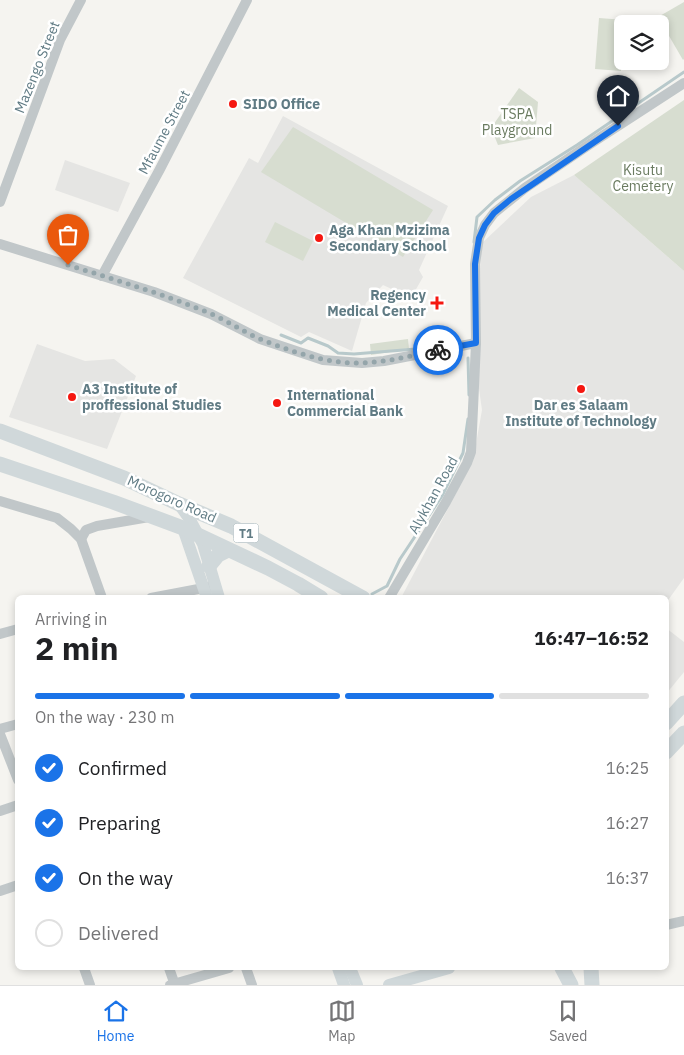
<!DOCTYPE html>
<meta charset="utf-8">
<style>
body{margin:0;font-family:"IBM Plex Sans",sans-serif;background:#f6f6f6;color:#202124;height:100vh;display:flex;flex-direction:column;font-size:19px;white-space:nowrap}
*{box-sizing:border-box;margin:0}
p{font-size:16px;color:#757577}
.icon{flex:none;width:28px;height:28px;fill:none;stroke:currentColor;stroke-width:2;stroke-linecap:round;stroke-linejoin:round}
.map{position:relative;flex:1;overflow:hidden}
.sheet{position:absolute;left:15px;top:595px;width:654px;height:375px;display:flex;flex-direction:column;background:#fff;border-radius:8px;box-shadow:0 2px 8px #0003}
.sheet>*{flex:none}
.tools{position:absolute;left:614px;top:15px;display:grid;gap:10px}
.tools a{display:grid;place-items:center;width:55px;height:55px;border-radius:8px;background:#fff;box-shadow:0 2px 8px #0003;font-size:25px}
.pin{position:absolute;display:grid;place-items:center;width:42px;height:42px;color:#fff;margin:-51px -21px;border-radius:50% 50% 50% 0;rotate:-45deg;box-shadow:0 0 5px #0007}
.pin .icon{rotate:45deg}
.courier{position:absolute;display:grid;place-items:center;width:50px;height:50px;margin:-25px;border:4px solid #1a73e8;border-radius:50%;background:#fff;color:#222;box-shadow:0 1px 6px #0007}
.headline em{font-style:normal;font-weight:700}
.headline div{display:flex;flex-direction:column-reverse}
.headline{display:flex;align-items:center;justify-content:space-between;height:85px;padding:0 20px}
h1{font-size:32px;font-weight:700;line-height:38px}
.bar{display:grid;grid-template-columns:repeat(4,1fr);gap:8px 5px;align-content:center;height:60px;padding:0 20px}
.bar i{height:6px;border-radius:4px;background:#e0e0e0}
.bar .selected{background:#1a73e8}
.bar p{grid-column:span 4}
ol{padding:0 20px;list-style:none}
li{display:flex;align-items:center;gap:15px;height:55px}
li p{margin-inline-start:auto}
li .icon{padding:5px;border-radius:50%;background:#1a73e8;color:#fff;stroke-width:4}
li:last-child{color:#757577}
li i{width:28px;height:28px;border:2px solid #e0e0e0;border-radius:50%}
.tab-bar{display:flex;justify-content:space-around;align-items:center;height:70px;border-top:1px solid #e0e0e0;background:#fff;font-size:14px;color:#757577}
.tab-bar a{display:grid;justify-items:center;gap:2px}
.tab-bar .selected{color:#1a73e8}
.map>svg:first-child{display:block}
.built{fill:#e5e5e3}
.green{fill:#d7ddd0}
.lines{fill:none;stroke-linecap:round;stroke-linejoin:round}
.stream{stroke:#b8c9cb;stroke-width:3}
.minor{stroke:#c1c7c9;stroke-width:10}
.major{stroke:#d0d8da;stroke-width:12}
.highway{stroke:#d0d8da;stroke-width:15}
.done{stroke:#94a5aa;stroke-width:5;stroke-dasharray:0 9}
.route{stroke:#1a73e8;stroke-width:6}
.poi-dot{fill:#f51710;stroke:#fff;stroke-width:2}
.labels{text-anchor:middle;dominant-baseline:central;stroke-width:5;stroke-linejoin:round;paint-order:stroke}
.shield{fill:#fff;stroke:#90a3a9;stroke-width:1}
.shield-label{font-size:12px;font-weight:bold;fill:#607b84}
.street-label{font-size:14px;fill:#607b84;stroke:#fff}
.poi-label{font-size:14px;font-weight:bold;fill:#607b84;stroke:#fff;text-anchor:start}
.park-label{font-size:14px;fill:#6a7b60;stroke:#fff}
</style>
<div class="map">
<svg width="684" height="985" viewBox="0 0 684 985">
<rect width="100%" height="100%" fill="#f5f4f0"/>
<g class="built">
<path d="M283,116L448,206L419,270L423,277L411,298L383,285L366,303L352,351L309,332L301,337L183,278L249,158L258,163Z"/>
<path d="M65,160L130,183L118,212L55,190Z"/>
<path d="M574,175L684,271V578L666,603V598H404L402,596L473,461L482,410L476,368L481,244L531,197Z"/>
<path d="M37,344L85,361L114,359L136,376L107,449L9,417Z"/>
<path d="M666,628L684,642V672L666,694Z"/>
</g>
<g class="green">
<path d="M684,2V59L683,60L658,17Z"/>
<path d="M599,18L625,20V24H622V49L621,71L595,69Z"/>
<path d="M519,88L538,102L535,138L498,145L491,128Z"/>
<path d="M684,100V271L574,175Z"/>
<path d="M293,127L433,210L403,257L261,172Z"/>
<path d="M275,222L313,241L303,261L265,242Z"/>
<path d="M408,339L409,349L371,355L370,344Z"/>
</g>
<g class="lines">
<g class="stream">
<path d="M474,242L477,217L495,200L520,181L577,145L684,72"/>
<path d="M281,335L301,343L308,338L328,346L338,353L354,354L428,348"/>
<path d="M468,358L469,395"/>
<path d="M372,594L387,586L400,559L442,496L463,453L468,419"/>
</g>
<g class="minor">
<path d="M0,202L60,40L81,0"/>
<path d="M0,244L154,292L211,314L260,339L323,360L362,363L384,361L476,343"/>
<path d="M102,276L160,169L247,0"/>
<path d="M0,501L57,518L71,529L81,539L102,598"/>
<path d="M81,539L86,530L97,526L149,517"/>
<path d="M151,598L209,587"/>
<path d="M389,598L446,502L467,463L471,452L476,343L475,264L479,238L485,225L494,213L525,188L590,144L684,83"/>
<path d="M0,634L18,629"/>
<path d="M0,729L18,724"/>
<path d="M0,734L18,780"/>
<path d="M0,811L18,805"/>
<path d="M0,891L18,885"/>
<path d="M666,925L684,921"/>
<path d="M84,968L90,985"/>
<path d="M169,968L175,985"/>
<path d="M246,968L252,985"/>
<path d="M170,985L229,968"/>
</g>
<g class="major">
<path d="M179,504L189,518L203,544L219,598"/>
<path d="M183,528L207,598"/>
<path d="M338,968L344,985"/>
<path d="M350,968L357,985"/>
<path d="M389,985L449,968"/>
</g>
<g class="highway">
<path d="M0,431L124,478L179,504L231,526L363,598"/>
<path d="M0,464L113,502L183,528L268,568L298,584L321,598"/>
<path d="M209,566L218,555L228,550"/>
<path d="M666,723L684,703"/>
<path d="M666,752L684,733"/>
<path d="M562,968L571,985"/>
<path d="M591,968L592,985"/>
</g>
</g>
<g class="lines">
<path class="done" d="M68,265C116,280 163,294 209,313C226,320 242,331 260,339C285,349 313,359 340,362C373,366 406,357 438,350"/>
<path class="route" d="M438,350L476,343L475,264L479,238L485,225L494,213L511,199L618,126"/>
</g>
<g class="poi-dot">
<circle cx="233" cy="104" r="5"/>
<circle cx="319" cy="238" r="5"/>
<path d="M434.5 295.5h5v5h5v5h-5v5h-5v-5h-5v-5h5z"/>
<circle cx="581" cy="389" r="5"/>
<circle cx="72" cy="397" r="5"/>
<circle cx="277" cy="403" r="5"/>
</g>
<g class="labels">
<rect class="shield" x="233.5" y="523.5" width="25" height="19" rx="4"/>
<g class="shield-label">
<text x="246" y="533">T1</text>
</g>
<g class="street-label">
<text transform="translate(37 67) rotate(-68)">Mazengo Street</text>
<text transform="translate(164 132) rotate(-62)">Mfaume Street</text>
<text transform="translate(433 495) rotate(-61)">Alykhan Road</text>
<text transform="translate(172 499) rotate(24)">Morogoro Road</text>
</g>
<g class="poi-label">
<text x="243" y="104">SIDO Office</text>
<text x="329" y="230">Aga Khan Mzizima<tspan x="329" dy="16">Secondary School</tspan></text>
<text x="426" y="295" text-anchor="end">Regency<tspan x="426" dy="16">Medical Center</tspan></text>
<text x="82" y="389">A3 Institute of<tspan x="82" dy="16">proffessional Studies</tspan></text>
<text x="287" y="395">International<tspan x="287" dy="16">Commercial Bank</tspan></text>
<text x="581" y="405" text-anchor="middle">Dar es Salaam<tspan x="581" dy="16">Institute of Technology</tspan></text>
</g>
<g class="park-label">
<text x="517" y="114">TSPA<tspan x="517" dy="16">Playground</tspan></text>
<text x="643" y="170">Kisutu<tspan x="643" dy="16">Cemetery</tspan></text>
</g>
</g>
</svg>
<div class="tools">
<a><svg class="icon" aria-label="layers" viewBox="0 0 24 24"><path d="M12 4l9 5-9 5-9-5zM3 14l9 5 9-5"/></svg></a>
</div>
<div class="pin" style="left:68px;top:265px;background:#ea580c"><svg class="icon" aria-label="bag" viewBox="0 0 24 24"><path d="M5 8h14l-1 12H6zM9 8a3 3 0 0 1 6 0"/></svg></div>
<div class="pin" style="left:618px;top:126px;background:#1f2937"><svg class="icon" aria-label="home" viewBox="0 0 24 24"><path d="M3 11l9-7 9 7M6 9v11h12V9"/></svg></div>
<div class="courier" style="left:438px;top:350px"><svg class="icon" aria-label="bike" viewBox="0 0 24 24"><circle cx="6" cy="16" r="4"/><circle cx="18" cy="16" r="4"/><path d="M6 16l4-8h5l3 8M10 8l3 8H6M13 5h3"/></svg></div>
<section class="sheet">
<div class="headline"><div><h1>2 min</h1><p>Arriving in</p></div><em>16:47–16:52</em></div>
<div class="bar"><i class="selected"></i><i class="selected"></i><i class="selected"></i><i></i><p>On the way · 230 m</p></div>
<ol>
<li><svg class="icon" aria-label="check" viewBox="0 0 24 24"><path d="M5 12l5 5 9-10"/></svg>Confirmed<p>16:25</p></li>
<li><svg class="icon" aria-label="check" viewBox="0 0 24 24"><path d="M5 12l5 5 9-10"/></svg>Preparing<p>16:27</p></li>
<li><svg class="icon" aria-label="check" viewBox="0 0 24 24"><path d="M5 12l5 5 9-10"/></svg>On the way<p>16:37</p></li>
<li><i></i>Delivered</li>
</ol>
</section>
</div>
<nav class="tab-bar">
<a class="selected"><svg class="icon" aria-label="home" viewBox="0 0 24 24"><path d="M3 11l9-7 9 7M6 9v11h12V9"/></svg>Home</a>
<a><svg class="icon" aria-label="map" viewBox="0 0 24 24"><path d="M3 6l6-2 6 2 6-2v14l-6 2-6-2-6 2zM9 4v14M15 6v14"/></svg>Map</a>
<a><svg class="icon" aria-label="saved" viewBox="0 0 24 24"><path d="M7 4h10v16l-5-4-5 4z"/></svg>Saved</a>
</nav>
